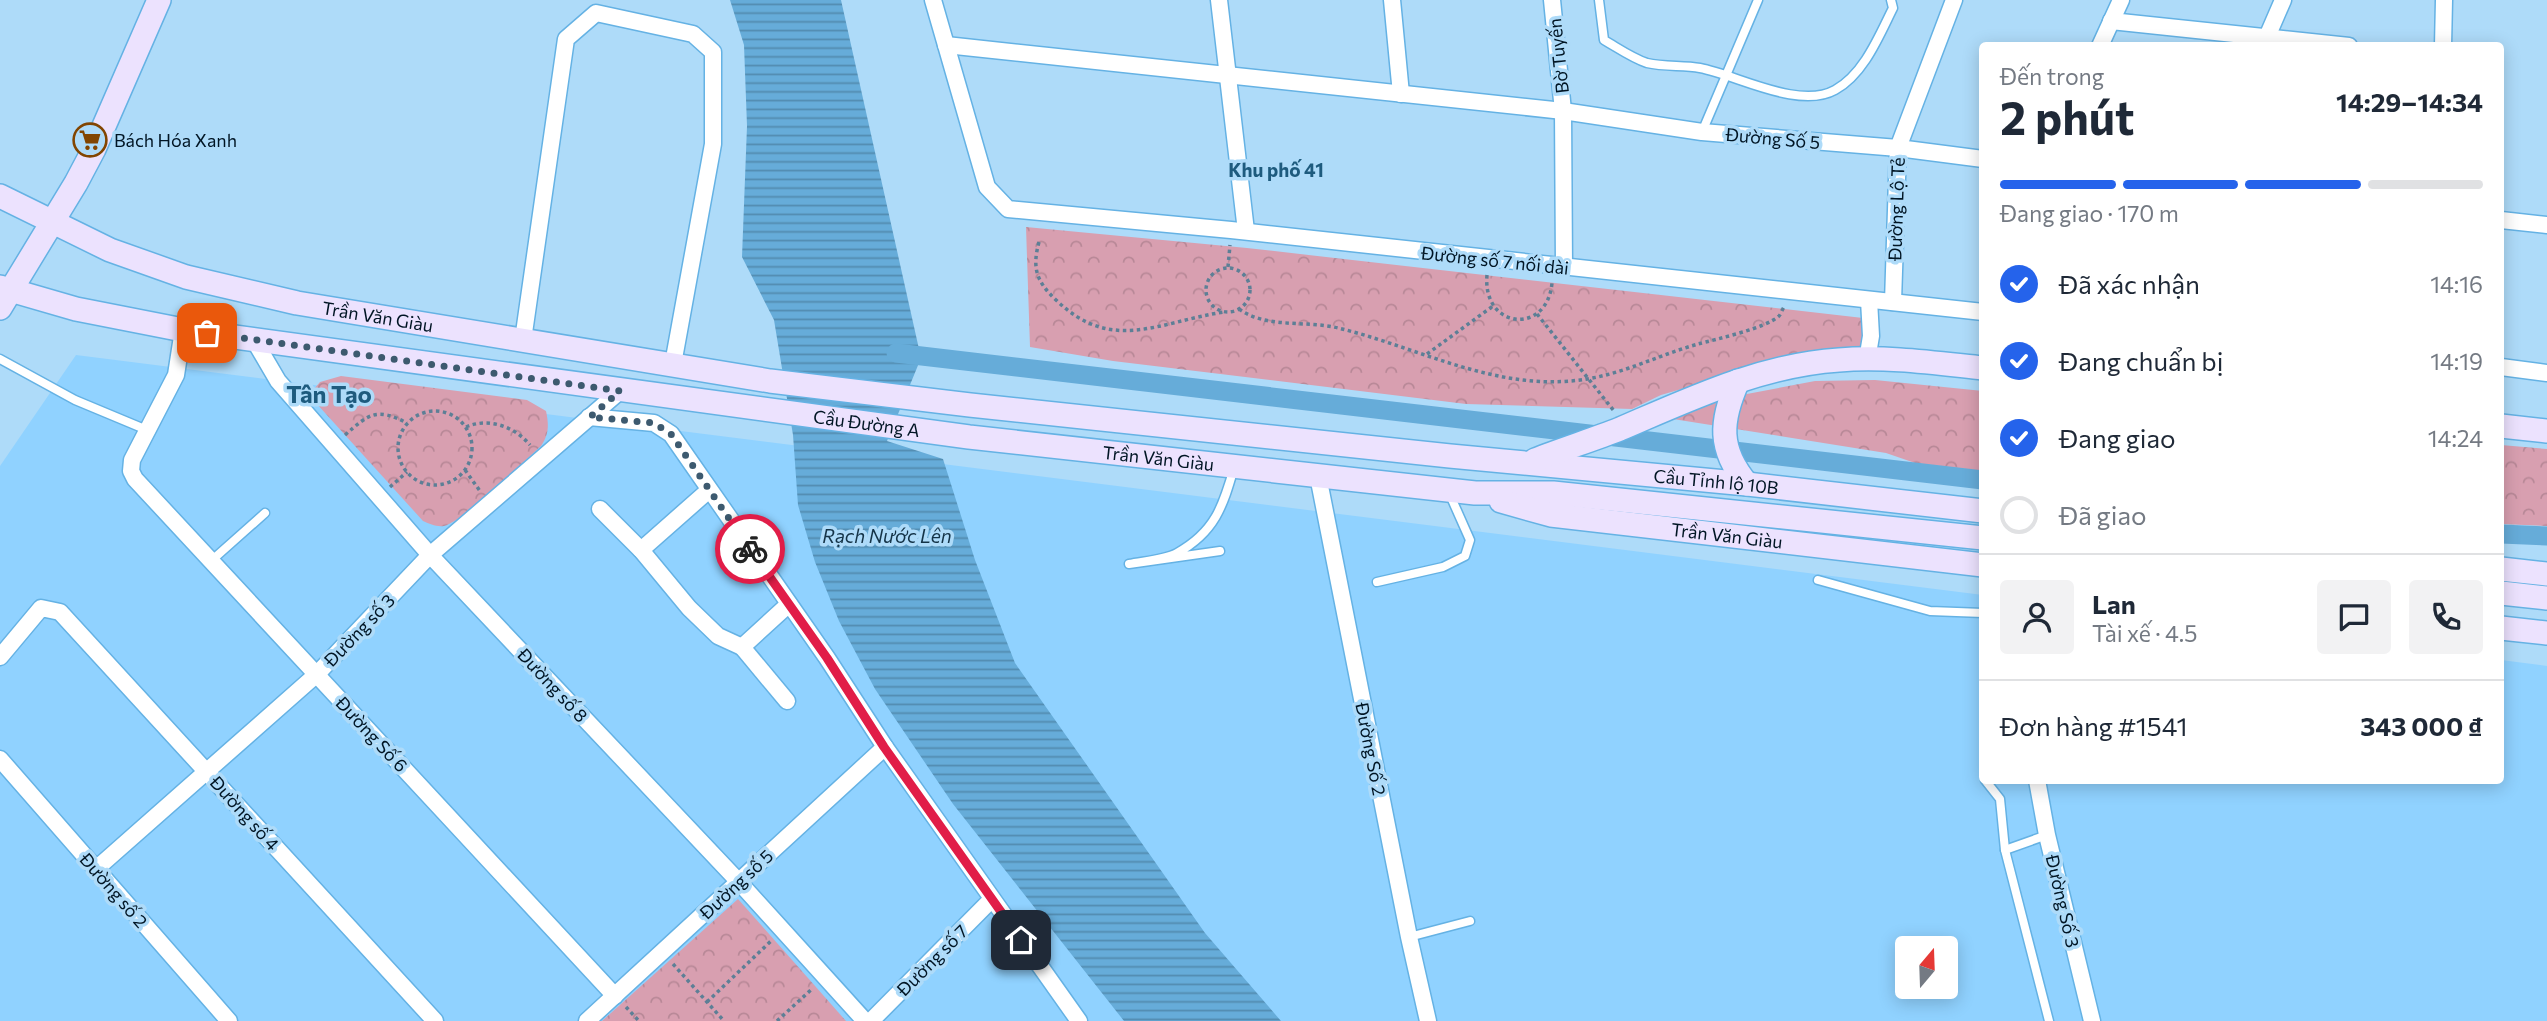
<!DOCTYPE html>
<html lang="vi">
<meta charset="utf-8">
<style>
body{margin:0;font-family:Commissioner,sans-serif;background:#f2f2f3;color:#1f2937;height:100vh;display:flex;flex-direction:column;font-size:26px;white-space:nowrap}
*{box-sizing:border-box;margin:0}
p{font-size:23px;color:#747a83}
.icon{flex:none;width:38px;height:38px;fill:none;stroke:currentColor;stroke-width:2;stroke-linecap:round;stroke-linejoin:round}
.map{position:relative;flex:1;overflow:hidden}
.drawer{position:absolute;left:1979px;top:42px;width:525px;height:742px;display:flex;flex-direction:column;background:#fff;border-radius:7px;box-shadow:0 4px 18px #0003}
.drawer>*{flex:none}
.needle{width:46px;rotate:19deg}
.controls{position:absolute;left:1895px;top:936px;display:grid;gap:14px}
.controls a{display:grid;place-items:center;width:63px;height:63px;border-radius:7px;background:#fff;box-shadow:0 4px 18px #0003;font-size:35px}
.pin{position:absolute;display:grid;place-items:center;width:60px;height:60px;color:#fff;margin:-30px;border-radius:14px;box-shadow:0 4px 10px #0006}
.courier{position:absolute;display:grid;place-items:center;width:70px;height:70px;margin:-35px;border:5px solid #e11d48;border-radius:50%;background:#fff;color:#222;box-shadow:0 2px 9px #0007}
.head em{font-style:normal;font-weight:700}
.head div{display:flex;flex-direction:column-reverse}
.head{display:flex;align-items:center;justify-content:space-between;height:119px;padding:0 21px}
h1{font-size:46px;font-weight:700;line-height:52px}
.bar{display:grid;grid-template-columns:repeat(4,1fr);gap:10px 7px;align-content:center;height:84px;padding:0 21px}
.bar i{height:9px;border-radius:5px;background:#e0e1e3}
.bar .on{background:#2563eb}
.bar p{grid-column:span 4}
.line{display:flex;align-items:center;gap:18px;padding:0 21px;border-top:2px solid #e0e1e3}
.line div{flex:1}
.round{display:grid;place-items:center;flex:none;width:74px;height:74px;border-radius:7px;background:#f2f2f3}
ol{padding:0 21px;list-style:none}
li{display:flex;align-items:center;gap:21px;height:77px}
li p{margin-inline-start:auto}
li .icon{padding:7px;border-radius:50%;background:#2563eb;color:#fff;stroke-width:4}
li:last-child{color:#747a83}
li i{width:38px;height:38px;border:4px solid #e0e1e3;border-radius:50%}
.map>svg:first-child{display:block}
.built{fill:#90d2ff;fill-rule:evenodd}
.park{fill:url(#park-crowns)}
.water{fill:url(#water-rules)}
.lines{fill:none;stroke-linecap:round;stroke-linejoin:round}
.canal{stroke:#66acd9;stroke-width:19}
.lane-casing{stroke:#65b2e4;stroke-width:11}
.street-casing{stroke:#65b2e4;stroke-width:19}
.secondary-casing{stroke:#65b2e4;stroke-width:26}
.path{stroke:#5d7f96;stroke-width:3.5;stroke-dasharray:3.5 3.5;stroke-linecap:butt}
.lane{stroke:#fff;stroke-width:8}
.street{stroke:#fff;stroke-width:16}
.secondary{stroke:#ece2fe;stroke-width:23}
.done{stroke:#3d5a6f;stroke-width:7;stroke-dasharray:0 12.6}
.route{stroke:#e11d48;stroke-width:9}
.labels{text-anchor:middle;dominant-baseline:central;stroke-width:7;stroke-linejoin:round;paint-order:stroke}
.street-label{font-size:18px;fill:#001524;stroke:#aedbf9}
.poi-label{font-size:18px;fill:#001524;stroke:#aedbf9;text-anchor:start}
.neighbourhood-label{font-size:19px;font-weight:bold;fill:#1e5b7e;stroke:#aedbf9}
.water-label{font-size:19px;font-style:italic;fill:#143347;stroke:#aedbf9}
.district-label{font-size:24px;font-weight:bold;fill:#1e5b7e;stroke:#aedbf9}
</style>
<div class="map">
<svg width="2547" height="1021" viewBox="0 0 2547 1021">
<defs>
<pattern id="park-crowns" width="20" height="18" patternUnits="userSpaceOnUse" patternTransform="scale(1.75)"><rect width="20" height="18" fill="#d89fb0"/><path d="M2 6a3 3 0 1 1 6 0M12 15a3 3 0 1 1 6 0" fill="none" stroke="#b88897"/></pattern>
<pattern id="water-rules" width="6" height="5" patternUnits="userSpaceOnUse" patternTransform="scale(1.75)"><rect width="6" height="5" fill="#66acd9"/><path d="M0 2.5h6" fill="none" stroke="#528bb0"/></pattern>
</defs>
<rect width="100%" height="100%" fill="#aedbf9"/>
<path class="built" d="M76,355L1983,595V780H2501V660L2547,666V1021H0V466ZM1908,948H1946V987H1908Z"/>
<g class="park">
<path d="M1026,227L1247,248L1863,318L1861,351L1785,359L1661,395L1632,409L1466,404L1113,361L1030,347Z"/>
<path d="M341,376L527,400L546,411C549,425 549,434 541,446C522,463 464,521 444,526C436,527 430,524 423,521L316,403L314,389L320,382Z"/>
<path d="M1875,380L1983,391V471L1915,463L1886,453L1673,419L1694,404L1815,381Z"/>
<path d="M2501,445L2547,449V526L2501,524Z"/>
<path d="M738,899L846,1021H602Z"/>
</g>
<path class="water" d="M730,0H841L921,358L887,441L943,459L975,560L1015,663L1205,933L1281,1021H1124L953,804L875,689L839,621L815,562L798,505L793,435L774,320L742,257L747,126L744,45Z"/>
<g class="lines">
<g class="canal">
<path d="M896,353L1983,480"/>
<path d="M2501,534L2547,536"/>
</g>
<defs>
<g id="lane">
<path d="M1599,0L1604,40C1618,48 1632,58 1647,63C1665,67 1683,65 1700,68C1737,75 1799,110 1835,90C1864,74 1879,36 1893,8L1891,0"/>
<path d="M1702,132L1758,0"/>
<path d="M0,359L75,400L147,430"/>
<path d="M1220,551L1129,564C1143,561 1164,560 1177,553C1215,532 1223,506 1234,468"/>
<path d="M211,561L265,513"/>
<path d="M1818,580L1930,611L1983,613"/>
<path d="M1377,582L1443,567L1465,556L1470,540L1450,495"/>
<path d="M1985,780L2000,799L2005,850L2049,1021"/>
<path d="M2005,850L2047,835"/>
<path d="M1409,937L1470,921"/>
</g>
<g id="street">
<path d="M933,0L987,187L1008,209L1231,230L1983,312"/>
<path d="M1219,0L1246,231"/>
<path d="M1392,0L1401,94"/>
<path d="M1552,0L1563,111L1564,267"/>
<path d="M2111,21L2349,46"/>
<path d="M2267,37L2283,0"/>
<path d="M946,45L1563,111L1702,132L1898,148L1983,159"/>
<path d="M2100,46L2121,0"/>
<path d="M2443,46L2444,0"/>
<path d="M2501,220L2547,225"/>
<path d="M1893,302L1898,148L1954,0"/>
<path d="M183,330L176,375L132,460L131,471L135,479L615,996"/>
<path d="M254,340L278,381L430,555L739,882L865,1021"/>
<path d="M523,340L566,39L596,13L693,34L713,52V144L673,364"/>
<path d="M1867,360L1871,336L1869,300"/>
<path d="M2501,367L2547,373"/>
<path d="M589,417L654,423L671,434L827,658L885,747L1079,1021"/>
<path d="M1318,476L1409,937L1428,1021"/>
<path d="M600,509L641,550L689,608L718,636L742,647L789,604"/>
<path d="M641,550L709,490"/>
<path d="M742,647L787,701"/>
<path d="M0,657L41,608L60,612L435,1021"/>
<path d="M0,759L229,1021"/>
<path d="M2037,780L2047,835L2092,1021"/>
<path d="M96,869L317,674L430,555L620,391"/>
<path d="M587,1021L885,747"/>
<path d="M871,1021L992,899"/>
</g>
<g id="secondary">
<path id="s1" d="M0,196L110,250L186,277L297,303L770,381L970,405L1450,456L1747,484L1983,511"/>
<path id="s2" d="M0,287L76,309L183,330L969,437L1475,493H1553L1983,538"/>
<path d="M0,308L76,183L94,149L159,0"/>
<path d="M1738,381C1720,421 1718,449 1747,484"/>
<path d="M2501,426L2547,431"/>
<path d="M1535,460C1563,449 1592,440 1620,429C1690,399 1761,365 1839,360C1886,356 1935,363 1983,368"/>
<path id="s3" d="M1501,501L1551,515L1983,565"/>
<path d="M2501,569L2547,574"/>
<path d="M2501,593L2547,598"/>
<path d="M2501,628L2547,633"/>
</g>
</defs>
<use href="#lane" class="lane-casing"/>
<use href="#street" class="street-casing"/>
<use href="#secondary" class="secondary-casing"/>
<g class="path">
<path d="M1039,242C1032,268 1036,281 1056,300C1112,354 1158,322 1224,312"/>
<path d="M1228,267L1230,245"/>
<circle cx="1228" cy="290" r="22"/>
<path d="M1487,275C1482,329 1547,336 1552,283"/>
<path d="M1239,309C1267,329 1306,320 1338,328C1414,346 1489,388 1570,381C1616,378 1655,356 1698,344C1717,339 1766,328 1779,316C1781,314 1782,310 1784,307"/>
<path d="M1537,314L1614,411"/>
<path d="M1427,354L1493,306"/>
<circle cx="435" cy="448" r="37"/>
<path d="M466,427C489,417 515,427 530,445"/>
<path d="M345,435C369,414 376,407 407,423"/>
<path d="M465,470L480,491"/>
<path d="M390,487L407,472"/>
<path d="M673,964L724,1021"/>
<path d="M707,1002L771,941"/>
<path d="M626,1007L639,1021"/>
<path d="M777,1021L813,988"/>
</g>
<use href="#lane" class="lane"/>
<use href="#street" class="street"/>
<use href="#secondary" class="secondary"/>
</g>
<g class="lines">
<path class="done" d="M207,333L620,391L590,417L654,423L671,434L750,549"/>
<path class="route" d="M750,549L827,658L884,747L1021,940"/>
</g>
<defs>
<symbol id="supermarket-ring" viewBox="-11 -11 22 22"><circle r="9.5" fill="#aedbf9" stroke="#824501" stroke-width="1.5"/><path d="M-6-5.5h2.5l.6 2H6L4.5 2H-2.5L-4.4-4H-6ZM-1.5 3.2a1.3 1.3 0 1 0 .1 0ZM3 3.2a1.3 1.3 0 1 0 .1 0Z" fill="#824501"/></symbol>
</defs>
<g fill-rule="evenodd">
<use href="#supermarket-ring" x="71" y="121" width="38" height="38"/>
</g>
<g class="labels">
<g class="street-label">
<text transform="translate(1558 56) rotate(-96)">Bờ Tuyến</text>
<text transform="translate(1773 138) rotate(5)">Đường Số 5</text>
<text transform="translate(1896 209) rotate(-88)">Đường Lộ Tẻ</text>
<text transform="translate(1495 260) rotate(6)">Đường số 7 nối dài</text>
<text stroke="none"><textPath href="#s1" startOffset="399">Trần Văn Giàu</textPath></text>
<text stroke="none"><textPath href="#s2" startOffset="878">Cầu Đường A</textPath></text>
<text stroke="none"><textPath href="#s2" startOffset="1172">Trần Văn Giàu</textPath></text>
<text stroke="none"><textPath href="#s1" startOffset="1748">Cầu Tỉnh lộ 10B</textPath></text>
<text stroke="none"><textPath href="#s3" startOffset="229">Trần Văn Giàu</textPath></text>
<text transform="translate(359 630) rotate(-46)">Đường số 3</text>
<text transform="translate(553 685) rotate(47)">Đường số 8</text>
<text transform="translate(372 734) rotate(47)">Đường Số 6</text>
<text transform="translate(1371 749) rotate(79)">Đường Số 2</text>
<text transform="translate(245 813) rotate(48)">Đường số 4</text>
<text transform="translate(736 884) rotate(-43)">Đường số 5</text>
<text transform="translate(114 890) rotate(49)">Đường số 2</text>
<text transform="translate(2063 901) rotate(77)">Đường Số 3</text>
<text transform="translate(932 960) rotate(-45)">Đường số 7</text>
</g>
<g class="poi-label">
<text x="114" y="140">Bách Hóa Xanh</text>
</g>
<g class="neighbourhood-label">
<text x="1276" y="169">Khu phố 41</text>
</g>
<g class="water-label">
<text x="887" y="535">Rạch Nước Lên</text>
</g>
<g class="district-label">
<text x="329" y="393">Tân Tạo</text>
</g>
</g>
</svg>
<div class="controls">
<a><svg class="needle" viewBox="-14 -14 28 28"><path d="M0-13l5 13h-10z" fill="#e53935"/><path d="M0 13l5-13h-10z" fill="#747a83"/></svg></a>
</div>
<div class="pin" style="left:207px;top:333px;background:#ea580c"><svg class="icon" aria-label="bag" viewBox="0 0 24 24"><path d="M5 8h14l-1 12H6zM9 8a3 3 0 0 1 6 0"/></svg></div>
<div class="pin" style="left:1021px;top:940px;background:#1f2937"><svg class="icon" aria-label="home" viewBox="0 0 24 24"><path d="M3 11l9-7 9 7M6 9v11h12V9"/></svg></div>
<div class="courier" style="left:750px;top:549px"><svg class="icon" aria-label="bike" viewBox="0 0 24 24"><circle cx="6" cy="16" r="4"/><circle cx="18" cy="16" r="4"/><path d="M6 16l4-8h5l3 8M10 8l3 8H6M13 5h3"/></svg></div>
<section class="drawer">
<div class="head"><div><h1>2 phút</h1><p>Đến trong</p></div><em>14:29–14:34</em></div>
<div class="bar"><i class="on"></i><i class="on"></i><i class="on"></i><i></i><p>Đang giao · 170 m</p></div>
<ol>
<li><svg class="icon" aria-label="check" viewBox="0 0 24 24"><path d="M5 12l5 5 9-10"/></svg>Đã xác nhận<p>14:16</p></li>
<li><svg class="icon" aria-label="check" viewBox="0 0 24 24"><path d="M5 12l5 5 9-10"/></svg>Đang chuẩn bị<p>14:19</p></li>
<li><svg class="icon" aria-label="check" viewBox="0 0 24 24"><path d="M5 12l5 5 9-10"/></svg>Đang giao<p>14:24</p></li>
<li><i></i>Đã giao</li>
</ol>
<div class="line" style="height:126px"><a class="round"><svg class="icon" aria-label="person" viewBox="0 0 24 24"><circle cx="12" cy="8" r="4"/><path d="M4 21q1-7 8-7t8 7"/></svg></a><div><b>Lan</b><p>Tài xế · 4.5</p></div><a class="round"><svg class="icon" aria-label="chat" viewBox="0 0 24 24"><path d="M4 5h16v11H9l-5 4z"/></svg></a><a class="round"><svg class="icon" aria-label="phone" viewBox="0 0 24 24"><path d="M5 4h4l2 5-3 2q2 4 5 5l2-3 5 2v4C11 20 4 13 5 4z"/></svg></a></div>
<div class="line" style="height:91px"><div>Đơn hàng #1541</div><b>343 000 ₫</b></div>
</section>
</div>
